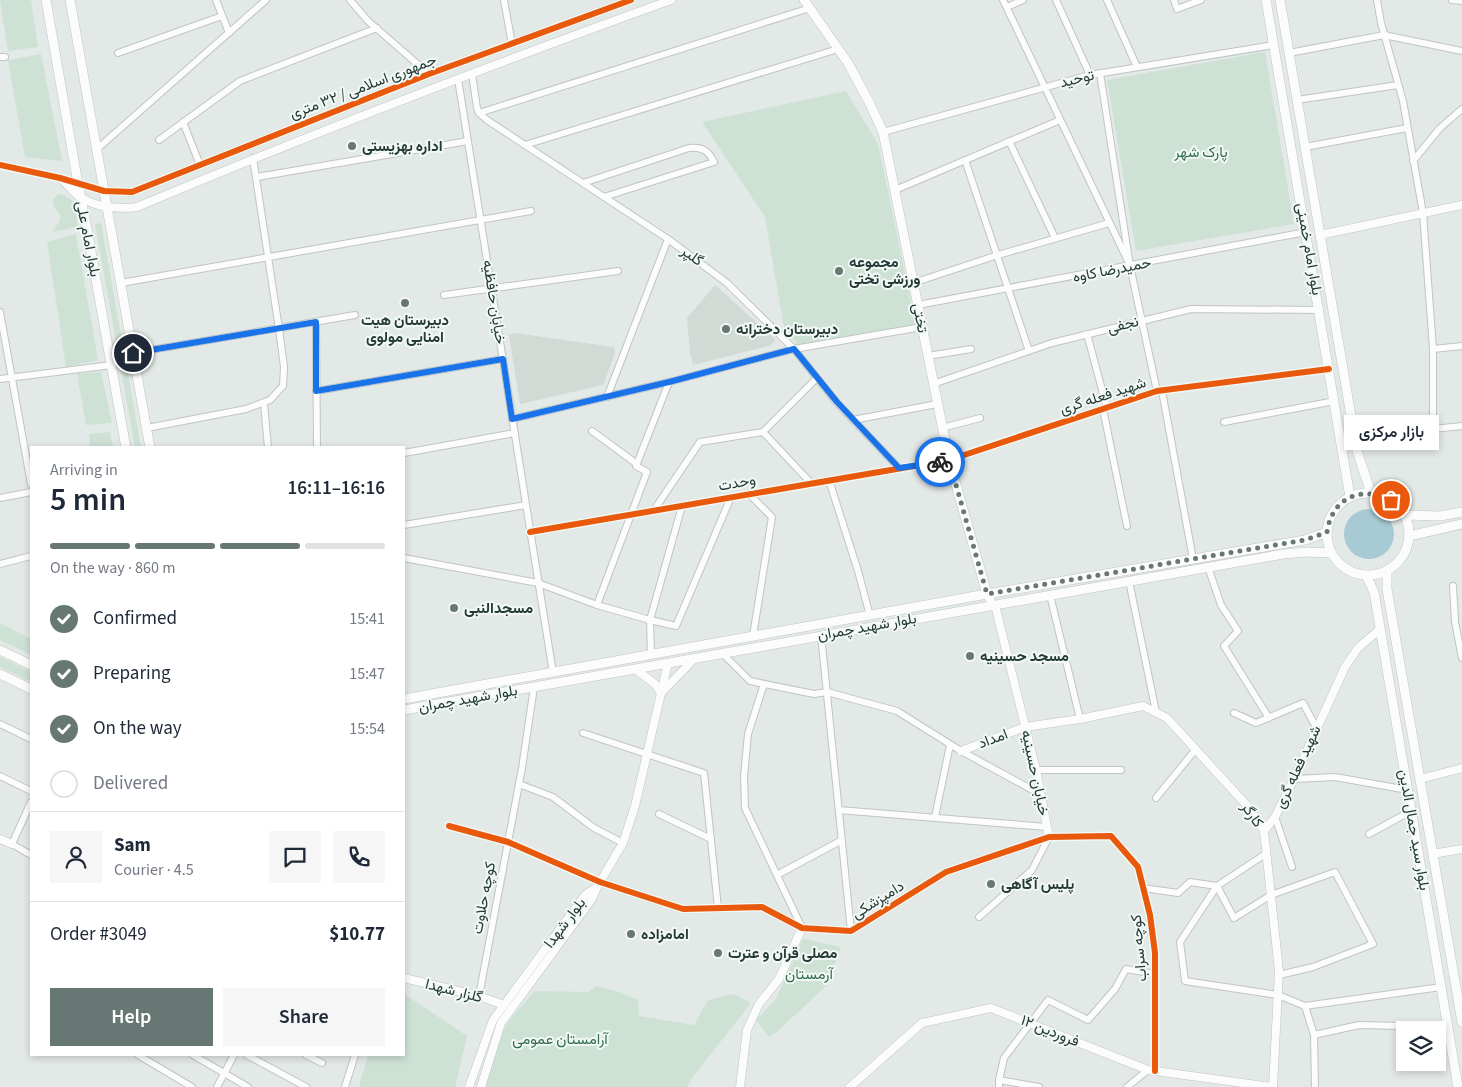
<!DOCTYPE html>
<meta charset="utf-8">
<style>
body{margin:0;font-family:"Source Sans 3",Vazirmatn,sans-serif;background:#f6f6f7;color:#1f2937;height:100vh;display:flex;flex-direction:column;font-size:19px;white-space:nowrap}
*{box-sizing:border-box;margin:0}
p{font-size:16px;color:#747a83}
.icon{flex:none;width:28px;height:28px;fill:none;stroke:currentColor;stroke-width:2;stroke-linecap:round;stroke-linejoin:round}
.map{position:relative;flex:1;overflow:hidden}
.panel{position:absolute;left:30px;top:446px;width:375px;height:610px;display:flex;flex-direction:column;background:#fff;border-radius:0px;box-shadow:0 2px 8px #0003}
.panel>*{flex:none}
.controls{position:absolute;left:1396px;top:1021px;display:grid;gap:10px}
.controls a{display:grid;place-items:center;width:50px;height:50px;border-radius:0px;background:#fff;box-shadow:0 2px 8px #0003;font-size:25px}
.pin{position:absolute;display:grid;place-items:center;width:42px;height:42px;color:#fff;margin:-21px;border:2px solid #fff;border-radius:50%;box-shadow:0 1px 5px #0007}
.courier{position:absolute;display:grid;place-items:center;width:50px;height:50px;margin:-25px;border:4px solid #1a73e8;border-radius:50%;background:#fff;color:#222;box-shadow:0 1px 6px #0007}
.bubble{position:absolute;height:35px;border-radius:0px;background:#fff;box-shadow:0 2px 8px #0003;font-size:16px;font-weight:600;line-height:35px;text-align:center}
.head em{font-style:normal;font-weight:600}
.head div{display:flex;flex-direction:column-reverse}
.head{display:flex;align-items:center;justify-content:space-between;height:85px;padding:0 20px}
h1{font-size:32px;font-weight:600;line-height:38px}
.bar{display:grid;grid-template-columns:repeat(4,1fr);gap:8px 5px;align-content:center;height:60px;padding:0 20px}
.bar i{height:6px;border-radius:4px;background:#e0e1e3}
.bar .current{background:#667774}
.bar p{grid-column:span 4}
.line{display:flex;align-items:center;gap:12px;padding:0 20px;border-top:1px solid #e0e1e3}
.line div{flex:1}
.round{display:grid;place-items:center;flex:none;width:52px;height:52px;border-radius:0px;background:#f6f6f7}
ol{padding:0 20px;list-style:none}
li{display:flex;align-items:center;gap:15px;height:55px}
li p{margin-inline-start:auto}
li .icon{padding:5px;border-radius:50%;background:#667774;color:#fff;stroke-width:4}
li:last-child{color:#747a83}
li i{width:28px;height:28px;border:2px solid #e0e1e3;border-radius:50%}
.button{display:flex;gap:10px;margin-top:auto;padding:10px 20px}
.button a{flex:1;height:58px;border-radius:0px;background:#667774;color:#fff;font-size:20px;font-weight:600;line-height:58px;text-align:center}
.button a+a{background:#f6f6f7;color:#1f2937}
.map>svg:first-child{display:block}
.built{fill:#d2dad6}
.green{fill:#cee1d5}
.water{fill:#a7cad4}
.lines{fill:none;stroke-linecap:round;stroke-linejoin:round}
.minor-casing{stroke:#c0c5c3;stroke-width:8}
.tertiary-casing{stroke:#c0c5c3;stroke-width:9}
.secondary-casing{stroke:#c0c6c4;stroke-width:10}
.minor{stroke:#fbfcfb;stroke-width:6}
.tertiary{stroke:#fbfcfb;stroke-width:8}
.secondary{stroke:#fbfcfb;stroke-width:9}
.cycleway-casing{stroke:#f2f8f5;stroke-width:9}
.cycleway{stroke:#e8590c;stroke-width:6}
.done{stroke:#667774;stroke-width:5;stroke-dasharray:0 9}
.route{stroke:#1a73e8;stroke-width:6}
.poi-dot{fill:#667774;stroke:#f2f8f5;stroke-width:2}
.labels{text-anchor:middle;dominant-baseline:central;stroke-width:4;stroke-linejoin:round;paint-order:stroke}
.street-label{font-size:15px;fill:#233a36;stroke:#f2f8f5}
.poi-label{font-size:15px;font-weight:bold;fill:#233a36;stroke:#f2f8f5;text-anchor:start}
.park-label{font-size:15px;fill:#306e4d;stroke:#f2f8f5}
</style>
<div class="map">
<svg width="1462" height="1087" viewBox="0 0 1462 1087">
<rect width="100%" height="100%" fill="#e3e9e6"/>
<g class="built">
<path d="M715,285L775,339L772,345L693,365L690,353L687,318Z"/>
<path d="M515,333L614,347L615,353L603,385L520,404L509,335Z"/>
</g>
<g class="green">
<path d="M0,0H31L38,47L8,51Z"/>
<path d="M1265,52L1294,224L1136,251L1107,80Z"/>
<path d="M41,54L62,161L25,157L8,60Z"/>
<path d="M846,91L878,144L916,326L802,350L784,328L765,217L702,122Z"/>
<path d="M58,194C79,198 75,208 78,227L52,232L60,221V215L53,205V199Z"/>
<path d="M101,223L141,447H135L95,224Z"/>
<path d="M76,234L98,360L66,367L47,242Z"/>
<path d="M101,372L112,423L86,425L77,374Z"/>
<path d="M110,432L113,447H90L89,434Z"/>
<path d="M0,623L31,639V655L0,640Z"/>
<path d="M0,657L31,672V682L0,667Z"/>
<path d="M803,939L841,947L826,986L779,1030L769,1037L756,1020L776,999Z"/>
<path d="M596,986L620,992L638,1000L639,1016L694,1025L708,1000L734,994L751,1003L692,1078L687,1087H482L491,1051L510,1020L534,991L589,992Z"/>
<path d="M404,994L467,1036L455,1087H359L368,1055H404Z"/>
</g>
<circle class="water" cx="1369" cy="534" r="25"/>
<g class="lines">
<defs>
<g id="minor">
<path d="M216,0L229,33"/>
<path d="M350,0L368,21L429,74"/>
<path d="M504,0L512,44"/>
<path d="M1003,0L1128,261"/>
<path d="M1056,0L1090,75"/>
<path d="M1107,0L1137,67"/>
<path d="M1174,0L1177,9L1201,0"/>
<path d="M1377,0L1381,23L1403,101L1423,213L1433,349V429L1462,426"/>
<path d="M1452,0L1462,1"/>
<path d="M1007,7L1023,0"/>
<path d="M118,53L222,16"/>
<path d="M1289,53L1384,35L1462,51"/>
<path d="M0,57H5"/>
<path d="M1100,73L1130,266L1157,391"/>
<path d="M472,74L477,108L479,113L487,120L668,239L727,283L794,349L837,403L899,468"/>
<path d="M458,79L553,673"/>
<path d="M1297,100L1398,85"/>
<path d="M479,113L810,8"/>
<path d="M183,122L200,165"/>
<path d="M883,132L1090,75L1274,45"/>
<path d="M159,140L240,81L377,28"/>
<path d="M1009,141L1055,238"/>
<path d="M525,145L838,49"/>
<path d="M1305,147L1407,128"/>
<path d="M97,149L266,0"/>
<path d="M965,160L1029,351"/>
<path d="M1413,161L1440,128L1462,109"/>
<path d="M0,165L60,178L104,191"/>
<path d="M257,177L468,141"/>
<path d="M583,183L689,148C702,147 708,150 714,162L604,197"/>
<path d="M895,190L1060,120"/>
<path d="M121,283L531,211"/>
<path d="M913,283L998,255L1109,223"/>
<path d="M444,295L618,271"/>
<path d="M918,305L1306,232"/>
<path d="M0,312L31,484"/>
<path d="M316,322L317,448"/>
<path d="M1087,334L1107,408"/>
<path d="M1433,349L1462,346"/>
<path d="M133,353L355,315"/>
<path d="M928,356L971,349"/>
<path d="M0,379L112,365"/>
<path d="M933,384L1052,343L1191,309L1319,310"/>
<path d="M316,391L503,359"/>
<path d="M1162,391L1193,559"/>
<path d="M607,397L668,239"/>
<path d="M264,403L268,448"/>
<path d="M1103,409L1127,526"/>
<path d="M512,419L669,382L794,349L922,327"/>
<path d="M853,420L937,404"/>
<path d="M1224,422L1335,401"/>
<path d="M147,428L246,409L270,400L283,386L284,367L279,329L253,158"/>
<path d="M942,428L980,418"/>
<path d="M592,431L637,464"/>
<path d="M763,432L817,378"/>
<path d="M404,453L515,433"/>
<path d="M829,480L858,571L870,616"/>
<path d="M749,494L772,517L753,636"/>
<path d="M0,498L31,492"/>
<path d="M682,506L650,620L676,626L731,497"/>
<path d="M654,510L700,442L763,432L811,483"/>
<path d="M404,525L526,505"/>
<path d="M530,532L949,460L1157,391L1329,369"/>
<path d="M404,558L538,583L597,605L650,620L651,655"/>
<path d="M0,564L31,556"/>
<path d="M1208,567L1221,605L1238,631L1224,646L1269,718"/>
<path d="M1129,581L1156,712"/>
<path d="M1453,586L1455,622L1462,658"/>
<path d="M1050,595L1080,719"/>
<path d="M597,605L647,472L636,466L669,382"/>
<path d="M821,635L851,931"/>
<path d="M722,653L750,681L814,694L827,692L897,711L961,751L1040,794"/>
<path d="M764,684L748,734L744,776L745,808L802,928"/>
<path d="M1234,713L1256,723L1303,703L1317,729"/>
<path d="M0,724L31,739"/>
<path d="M583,733L704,773L718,908"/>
<path d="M1036,770H1121"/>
<path d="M0,776L31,791"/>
<path d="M1294,779L1335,777L1408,790"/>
<path d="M519,784L553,797L594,828L623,843"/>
<path d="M1156,798L1196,749"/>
<path d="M31,802L12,844L31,855"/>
<path d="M839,810L1047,827"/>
<path d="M659,814L711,839"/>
<path d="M935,817L950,745"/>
<path d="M1275,817L1292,867"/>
<path d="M449,826L508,842L600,882"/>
<path d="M1369,834L1411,811"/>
<path d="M1267,853L1217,886L1180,942L1185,981L1278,995L1305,1006L1314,1035L1315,1087"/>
<path d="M777,875L842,840"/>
<path d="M1143,888L1178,893L1190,882L1217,886L1234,918L1271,895L1335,872L1373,944L1313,967L1279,975"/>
<path d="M979,917L1032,870L1049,837L1111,836L1138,867L1150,915L1155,953V1071"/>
<path d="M479,996L522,768L534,687"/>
<path d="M1305,1006L1441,987"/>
<path d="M1314,1035L1359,1025L1448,1027"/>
<path d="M138,1055L192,1087"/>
<path d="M193,1055L248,1087"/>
<path d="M247,1055L306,1087"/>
<path d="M306,1055L322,1063"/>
<path d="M999,1080L1039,1087"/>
<path d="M217,1087L234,1055"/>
<path d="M345,1087L355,1055"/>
<path d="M999,1087V1080L1004,1058L1048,1000L1088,1020L1115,989L1126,969L1155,974"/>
<path d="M1127,1087L1148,1070"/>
</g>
<g id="tertiary">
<path d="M60,178C67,184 73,192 80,197C97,208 119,209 137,207C313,133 491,65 671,0"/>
<path d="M104,191L132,192L429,74L631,0"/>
<path d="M1320,235L1462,205"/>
<path d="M635,669L655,684L661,693L694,659"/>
<path d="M961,751L1025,727L1080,719L1143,706L1167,718L1251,810L1264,831L1279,971L1273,1087"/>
<path d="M1420,779L1462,768"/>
<path d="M1264,831L1275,817L1294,779L1345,667L1358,648L1380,629"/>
<path d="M0,839L12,844"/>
<path d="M1433,854L1462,849"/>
<path d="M600,882L683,909L762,907L802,928L851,931L946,872L1049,837L1036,770L995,605"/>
<path d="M404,978L479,996L504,1005"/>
<path d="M469,1087L493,1020L585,895L597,887"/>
<path d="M481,1087L501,1023L592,899L597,887L623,843L635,806L668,663"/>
<path d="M740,1087L747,1030L759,1004L779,979L802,928"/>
<path d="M850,1087L922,1023L991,1008L1148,1070L1272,1087"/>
</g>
<g id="secondary">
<path d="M46,0L78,184L87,229L126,448"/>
<path d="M70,0L150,448"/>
<path d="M804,0L848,63L869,102L883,132L949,460L987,594L990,599"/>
<path d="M1266,0L1350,497"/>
<path d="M1280,0L1357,451L1371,493"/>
<circle cx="1368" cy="534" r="41"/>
<path d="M1405,515L1440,516L1462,512"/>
<path d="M1409,536L1462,524"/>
<path d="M1387,571V589L1462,1022"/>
<path d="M1366,575L1374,592L1458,1087"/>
<path d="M0,650L31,665"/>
<path d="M0,674L31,689"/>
<path d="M404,699L987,594L1305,540L1327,532"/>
<path d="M404,710L1283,554L1307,552L1331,553"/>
</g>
</defs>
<use href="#minor" class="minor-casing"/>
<use href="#tertiary" class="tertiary-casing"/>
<use href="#secondary" class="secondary-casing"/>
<use href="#minor" class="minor"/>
<use href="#tertiary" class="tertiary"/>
<use href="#secondary" class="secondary"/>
<defs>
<g id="cycleway">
<path d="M0,165L60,178L104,191L132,192L429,74L631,0"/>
<path d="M530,532L949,460L1157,391L1329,369"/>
<path d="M449,826L508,842L600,882L683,909L762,907L802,928L851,931L946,872L1049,837L1111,836L1138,867L1150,915L1155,953V1071"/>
</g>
</defs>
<use href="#cycleway" class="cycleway-casing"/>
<use href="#cycleway" class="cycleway"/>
</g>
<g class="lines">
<path class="done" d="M940,462L949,460L987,594L1305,540L1327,532C1332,498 1361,485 1391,500"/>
<path class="route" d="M133,353L316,322V391L503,359L512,419L669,382L794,349L837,402L899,468L940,462"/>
</g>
<g class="poi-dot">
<circle cx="352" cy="146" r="5"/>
<circle cx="839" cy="271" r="5"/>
<circle cx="405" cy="303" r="5"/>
<circle cx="726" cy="329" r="5"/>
<circle cx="454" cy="608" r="5"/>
<circle cx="970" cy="656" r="5"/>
<circle cx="991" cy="884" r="5"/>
<circle cx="631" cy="934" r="5"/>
<circle cx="718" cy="953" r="5"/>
</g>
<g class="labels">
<g class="street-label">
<text transform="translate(1077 79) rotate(-14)">توحید</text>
<text transform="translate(363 87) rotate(-21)">جمهوری اسلامی / ۳۲ متری</text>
<text transform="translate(88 239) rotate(79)">بلوار امام علی</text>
<text transform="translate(1309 249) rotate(80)">بلوار امام خمینی</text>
<text transform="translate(692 256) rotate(36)">گلپر</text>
<text transform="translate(1112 270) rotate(-11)">حمیدرضا کاوه</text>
<text transform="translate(494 302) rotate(81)">خیابان حافظیه</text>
<text transform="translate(920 318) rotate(79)">تختی</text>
<text transform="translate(1123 325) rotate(-14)">نجفی</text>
<text transform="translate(1103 396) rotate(-18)">شهید فعله گری</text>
<text transform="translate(737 483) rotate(-10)">وحدت</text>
<text transform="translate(867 627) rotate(-10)">بلوار شهید چمران</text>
<text transform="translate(468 699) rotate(-10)">بلوار شهید چمران</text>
<text transform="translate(993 739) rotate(-21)">امداد</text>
<text transform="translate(1298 767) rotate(-65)">شهید فعله گری</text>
<text transform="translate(1035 773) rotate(78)">خیابان حسینیه</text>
<text transform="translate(1252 815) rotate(55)">کارگر</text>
<text transform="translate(1414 830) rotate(80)">بلوار سید جمال الدین</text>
<text transform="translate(484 898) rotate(-79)">کوچه حلاوت</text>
<text transform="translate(878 900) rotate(-32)">دامپزشکی</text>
<text transform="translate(565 923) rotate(-53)">بلوار شهدا</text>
<text transform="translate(1139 948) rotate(-95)">کوچه سراب</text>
<text transform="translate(454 991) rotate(14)">گلزار شهدا</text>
<text transform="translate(1050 1031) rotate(22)">۱۲ فروردین</text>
</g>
<g class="poi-label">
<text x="362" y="146">اداره بهزیستی</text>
<text x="849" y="262">مجموعه<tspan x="849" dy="17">ورزشی تختی</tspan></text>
<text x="405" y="320" text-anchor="middle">دبیرستان هیت<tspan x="405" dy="17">امنایی مولوی</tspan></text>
<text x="736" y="329">دبیرستان دخترانه</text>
<text x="464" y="608">مسجدالنبی</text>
<text x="980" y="656">مسجد حسینیه</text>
<text x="1001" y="884">پلیس آگاهی</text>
<text x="641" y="934">امامزاده</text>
<text x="728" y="953">مصلی قرآن و عترت</text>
</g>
<g class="park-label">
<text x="1201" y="152">پارک شهر</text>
<text x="809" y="974">آرمستان</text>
<text x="560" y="1039">آرامستان عمومی</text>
</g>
</g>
</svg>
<div class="controls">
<a><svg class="icon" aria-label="layers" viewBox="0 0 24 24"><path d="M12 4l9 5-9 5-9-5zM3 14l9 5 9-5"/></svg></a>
</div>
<div class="pin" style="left:1391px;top:500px;background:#ea580c"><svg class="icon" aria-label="bag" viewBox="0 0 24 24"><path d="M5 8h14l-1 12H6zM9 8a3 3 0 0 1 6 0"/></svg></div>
<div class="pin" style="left:133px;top:353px;background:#1f2937"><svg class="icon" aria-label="home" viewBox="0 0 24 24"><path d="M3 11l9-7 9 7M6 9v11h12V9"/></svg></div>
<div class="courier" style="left:940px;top:462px"><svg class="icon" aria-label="bike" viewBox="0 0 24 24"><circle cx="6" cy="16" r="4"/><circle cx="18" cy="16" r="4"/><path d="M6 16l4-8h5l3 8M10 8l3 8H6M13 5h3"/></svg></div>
<div class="bubble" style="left:1344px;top:415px;width:95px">بازار مرکزی</div>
<section class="panel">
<div class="head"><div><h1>5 min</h1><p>Arriving in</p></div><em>16:11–16:16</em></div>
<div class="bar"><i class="current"></i><i class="current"></i><i class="current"></i><i></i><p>On the way · 860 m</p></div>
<ol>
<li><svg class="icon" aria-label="check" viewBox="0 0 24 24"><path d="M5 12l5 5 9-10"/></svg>Confirmed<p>15:41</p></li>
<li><svg class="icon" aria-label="check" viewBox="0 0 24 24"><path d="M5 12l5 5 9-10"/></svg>Preparing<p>15:47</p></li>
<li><svg class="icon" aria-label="check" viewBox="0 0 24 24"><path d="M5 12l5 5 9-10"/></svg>On the way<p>15:54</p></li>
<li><i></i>Delivered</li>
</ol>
<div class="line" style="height:90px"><a class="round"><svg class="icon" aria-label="person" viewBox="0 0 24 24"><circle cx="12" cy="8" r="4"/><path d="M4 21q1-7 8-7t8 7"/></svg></a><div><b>Sam</b><p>Courier · 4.5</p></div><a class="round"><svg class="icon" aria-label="chat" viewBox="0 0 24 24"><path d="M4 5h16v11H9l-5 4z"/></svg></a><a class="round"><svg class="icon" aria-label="phone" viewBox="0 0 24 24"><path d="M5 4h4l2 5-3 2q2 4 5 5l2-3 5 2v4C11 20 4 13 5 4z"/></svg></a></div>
<div class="line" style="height:65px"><div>Order #3049</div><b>$10.77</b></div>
<div class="button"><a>Help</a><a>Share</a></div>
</section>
</div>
